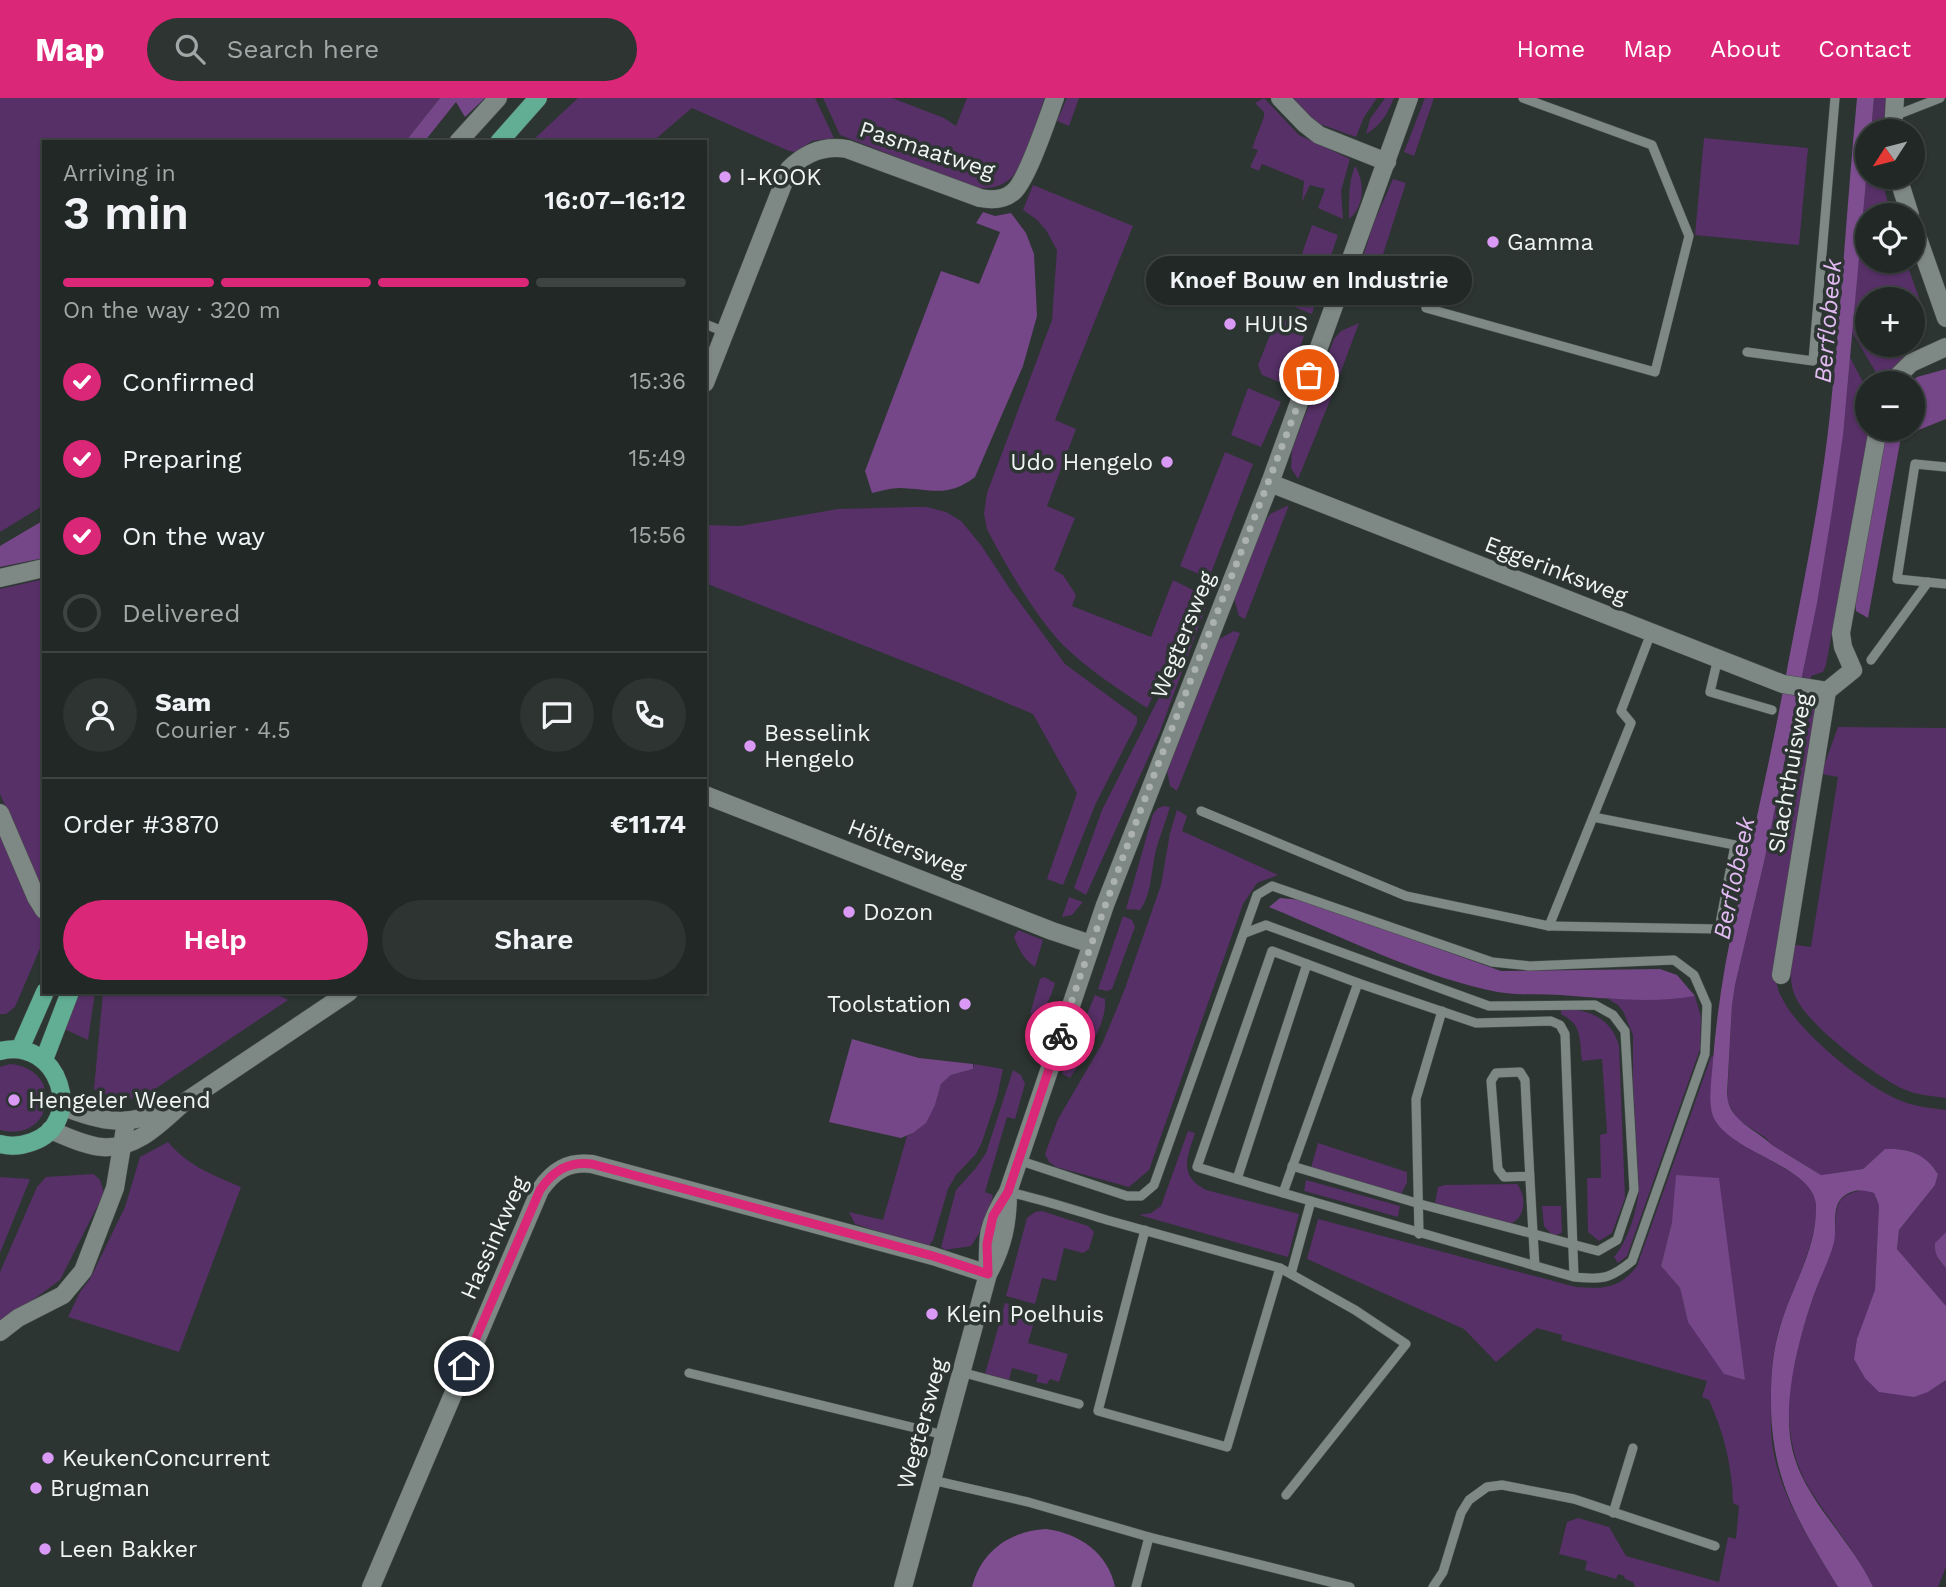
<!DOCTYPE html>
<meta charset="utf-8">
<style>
body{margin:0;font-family:"Work Sans",sans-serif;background:#2d3432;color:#f1f3f6;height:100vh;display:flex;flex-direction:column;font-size:26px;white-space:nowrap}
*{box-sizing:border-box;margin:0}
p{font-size:23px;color:#a2a6a7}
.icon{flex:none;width:38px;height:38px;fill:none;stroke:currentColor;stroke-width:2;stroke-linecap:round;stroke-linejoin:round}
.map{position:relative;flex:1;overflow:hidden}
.sheet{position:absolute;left:42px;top:42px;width:665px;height:854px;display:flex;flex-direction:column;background:#212825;border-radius:0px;box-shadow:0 2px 5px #0004,0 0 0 2px #3e4442}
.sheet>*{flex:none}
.needle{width:46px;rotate:234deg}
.controls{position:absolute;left:1855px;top:21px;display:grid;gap:14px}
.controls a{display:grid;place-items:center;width:70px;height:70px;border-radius:50%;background:#212825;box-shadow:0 2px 5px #0004,0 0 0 2px #3e4442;font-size:35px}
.pin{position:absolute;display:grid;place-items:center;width:60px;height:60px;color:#fff;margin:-30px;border:4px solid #fff;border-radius:50%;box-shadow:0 2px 7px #0007}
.courier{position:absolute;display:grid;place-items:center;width:70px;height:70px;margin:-35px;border:5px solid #db2777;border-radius:50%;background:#fff;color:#222;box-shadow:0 2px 9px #0007}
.bubble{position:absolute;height:49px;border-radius:24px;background:#212825;box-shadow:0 2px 5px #0004,0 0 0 2px #3e4442;font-size:23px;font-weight:600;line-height:49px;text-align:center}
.head em{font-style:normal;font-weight:600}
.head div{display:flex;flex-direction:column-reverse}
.head{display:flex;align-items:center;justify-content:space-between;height:119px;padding:0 21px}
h1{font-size:46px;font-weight:600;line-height:52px}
.bar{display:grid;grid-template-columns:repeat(4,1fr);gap:10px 7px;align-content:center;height:84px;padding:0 21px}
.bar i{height:9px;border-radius:5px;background:#3e4442}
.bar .current{background:#db2777}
.bar p{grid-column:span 4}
.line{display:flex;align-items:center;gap:18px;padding:0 21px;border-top:2px solid #3e4442}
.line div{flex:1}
.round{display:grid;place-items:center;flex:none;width:74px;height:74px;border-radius:37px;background:#2d3432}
ol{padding:0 21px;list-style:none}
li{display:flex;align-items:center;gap:21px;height:77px}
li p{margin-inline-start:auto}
li .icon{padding:7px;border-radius:50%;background:#db2777;color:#fff;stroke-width:4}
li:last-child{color:#a2a6a7}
li i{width:38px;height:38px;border:4px solid #3e4442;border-radius:50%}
.button{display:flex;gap:14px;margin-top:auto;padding:14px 21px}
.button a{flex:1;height:80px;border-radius:42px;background:#db2777;color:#fff;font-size:28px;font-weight:600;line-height:80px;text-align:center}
.button a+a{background:#2d3432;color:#f1f3f6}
header{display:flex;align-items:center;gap:42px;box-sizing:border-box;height:98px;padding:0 35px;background:#db2777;color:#fff}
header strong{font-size:33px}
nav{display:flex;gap:38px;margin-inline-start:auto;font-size:24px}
.search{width:490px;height:63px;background:#2d3432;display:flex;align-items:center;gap:18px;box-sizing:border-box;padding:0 24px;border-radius:38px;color:#a2a6a7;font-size:26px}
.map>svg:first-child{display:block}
.green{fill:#563066;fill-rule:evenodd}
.forest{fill:#754688}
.water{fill:#7e4e91}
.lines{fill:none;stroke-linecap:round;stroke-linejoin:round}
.service-casing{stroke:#49504d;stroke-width:10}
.minor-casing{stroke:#49504d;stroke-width:19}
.tertiary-casing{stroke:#49504d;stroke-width:19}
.primary-casing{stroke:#49504d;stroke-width:19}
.service{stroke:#7e8884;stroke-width:9}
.minor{stroke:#7e8884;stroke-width:18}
.tertiary{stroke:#7e8884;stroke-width:18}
.primary{stroke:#61ae95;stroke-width:18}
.done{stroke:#abb2af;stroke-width:7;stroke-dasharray:0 12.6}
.route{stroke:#db2777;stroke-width:9}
.poi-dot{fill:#db99f6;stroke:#2c3531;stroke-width:2.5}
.labels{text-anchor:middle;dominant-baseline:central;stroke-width:7;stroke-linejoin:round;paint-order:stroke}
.street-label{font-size:23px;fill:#eff5f3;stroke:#2c3531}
.poi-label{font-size:23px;fill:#eff5f3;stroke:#2c3531;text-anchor:start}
.water-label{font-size:24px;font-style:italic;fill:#e2bbf3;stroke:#2c3531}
</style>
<header>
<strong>Map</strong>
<div class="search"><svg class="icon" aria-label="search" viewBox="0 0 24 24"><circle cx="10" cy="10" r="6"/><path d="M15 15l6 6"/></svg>Search here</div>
<nav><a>Home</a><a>Map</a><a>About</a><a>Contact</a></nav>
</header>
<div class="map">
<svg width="1946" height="1489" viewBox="0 0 1946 1489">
<rect width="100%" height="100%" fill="#2c3531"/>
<g class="green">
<path d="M0,0H440L405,44H44V407L0,434Z"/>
<path d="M578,0H815L834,40L812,43L796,54L789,53L692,10L652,44H531Z"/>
<path d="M823,0H892L944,20L956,28L967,0H1045C1037,19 1025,65 1012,79C1003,89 989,91 976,90L840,37Z"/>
<path d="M1067,0H1079L1069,28L1057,23Z"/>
<path d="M1264,0L1299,37L1350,61L1341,93L1343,121L1318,110L1325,91L1310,87L1302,104L1304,83L1262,66L1259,73L1250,69L1258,52L1252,50L1264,19V14L1255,5Z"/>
<path d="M1293,0H1377L1364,19L1356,39L1317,25Z"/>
<path d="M1385,0H1394C1387,17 1381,27 1366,36L1370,21Z"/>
<path d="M1425,0H1434L1414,58L1404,54Z"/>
<path d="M1874,0H1886L1883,33H1871Z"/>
<path d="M1704,40L1808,50L1799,147L1695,137Z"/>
<path d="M1355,68C1365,84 1365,108 1349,121C1349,102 1348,86 1355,68Z"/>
<path d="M1867,72V79H1884L1885,94L1891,117H1867V163H1906L1927,223L1921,240L1881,283L1852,234ZM1867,201H1913V247H1867Z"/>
<path d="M1393,81L1406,85L1375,181L1362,162L1373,127Z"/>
<path d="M1033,87L1133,128L1055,322L1076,331L1047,408L1075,420L1054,472L1063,477L1076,497L1072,508L1151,539L1173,482L1197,494L1201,501L1147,610C1118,591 1089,572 1064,548C1038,522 1004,465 987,431L984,416L987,395L1052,222L1057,152L1046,132L1036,121L1023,112Z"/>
<path d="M1312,127L1338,137L1328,166L1302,156Z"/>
<path d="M1287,198L1314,209L1312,216L1284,205Z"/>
<path d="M1282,221L1307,229L1287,287L1262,277L1258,267L1274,227Z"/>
<path d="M1359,225L1331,300L1298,381L1291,370L1292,352L1334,241L1341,233Z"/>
<path d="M1850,259L1867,292L1869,331L1826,567L1823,574L1811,578V581L1802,579C1823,473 1841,367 1850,259Z"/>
<path d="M1248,290L1281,304L1261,349L1231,337Z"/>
<path d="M1225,354L1253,366L1211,475L1206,479L1180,468Z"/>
<path d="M1289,407L1245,521L1239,518L1234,501L1264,425L1270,416Z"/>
<path d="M911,409H927L946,414L961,423L981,447L1010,491L1065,566L1137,619V625L1096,705L1063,787L1047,781L1077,695L1033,616L957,584L705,485V427L740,428L838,411Z"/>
<path d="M44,481V791L43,794L0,696V491Z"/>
<path d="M1208,503L1159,636L1086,797L1074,790L1102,712Z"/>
<path d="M1234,533L1240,535L1177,693L1170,688L1167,673L1219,541Z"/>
<path d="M1798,600C1808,601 1813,605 1817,614L1776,874C1776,883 1777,892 1782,900C1797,933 1869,992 1904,1004C1917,1009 1932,1010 1946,1012V1134L1935,1145L1939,1163L1946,1170V1208L1897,1151L1899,1132L1935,1087L1938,1076C1925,1055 1908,1050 1885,1051L1863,1071L1821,1077L1772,1047L1766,1040L1737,1021L1727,1002L1732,907L1735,887L1764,764Z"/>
<path d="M1838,629L1946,630V1000C1931,998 1917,997 1903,991C1875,978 1809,928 1796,900C1787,882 1792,866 1795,847L1811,849L1838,679L1821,676Z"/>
<path d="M1164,708L1170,709C1166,723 1160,737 1156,752C1151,772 1152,796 1140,812L1126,811L1153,716L1158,710Z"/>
<path d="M1177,712L1187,718L1182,733L1278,777L1257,785L1243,806L1149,1072L1129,1089L1056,1069L1049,1064L1045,1056L1058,1021L1103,944L1124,893L1161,787L1170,735Z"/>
<path d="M0,717L44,806V841L15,909L6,916H0Z"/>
<path d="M1069,799L1083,804L1072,817L1062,819Z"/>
<path d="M1123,818L1132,822L1135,829L1112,891L1107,893L1098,891Z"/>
<path d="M1018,832L1043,842L1035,869C1023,861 1019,851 1014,839Z"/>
<path d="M1044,879L1055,885C1050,901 1047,912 1030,916L1040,881Z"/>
<path d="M78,894H95L88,942L62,930Z"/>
<path d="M103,894H272L288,902L149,995C131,1004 110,1003 94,991Z"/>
<path d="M1095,897L1105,901C1107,928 1084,958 1070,980L1062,976Z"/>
<path d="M1695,898L1701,919L1700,951L1627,1158L1618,1165L1614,1159C1628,1143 1637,1112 1639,1092L1633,984V937L1623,913L1618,907L1608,901Z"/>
<path d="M1561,911C1588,911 1611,919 1619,948L1625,1100L1612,1135L1599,1143L1588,1134L1587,1080H1601L1600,1037L1607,1035L1602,961L1582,963C1579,941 1583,927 1561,916Z"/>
<path d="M1714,958L1711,1010C1724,1023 1737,1039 1752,1051C1768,1064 1807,1077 1814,1098C1825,1128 1791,1195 1781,1225C1773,1249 1771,1273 1771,1298C1771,1316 1770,1334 1773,1351C1782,1402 1812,1446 1838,1489H1635L1633,1484L1625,1481L1624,1478L1618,1476L1616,1481L1585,1472L1587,1463L1559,1456L1567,1424L1578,1420L1609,1429L1626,1458L1719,1484L1728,1439L1736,1441L1739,1408L1733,1405C1732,1368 1724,1335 1709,1302L1702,1299L1707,1283L1561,1242L1562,1237L1537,1230L1496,1264L1464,1231L1307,1161L1318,1121L1576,1189C1604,1191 1619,1191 1637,1168L1711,959ZM1672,1124L1688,1224L1680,1190L1661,1168Z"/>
<path d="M10,966C66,971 53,1046 0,1032V969Z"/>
<path d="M974,966L1003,971L997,999L982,1044L976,1056L956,1077L948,1091L933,1142L928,1149L855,1126L849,1114L883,1122L907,1038L913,1035L935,1007L941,986L951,977L973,971Z"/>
<path d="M1013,972L1021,977L1025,986L1015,1021L1007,1019L985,1094L993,1097L987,1123L971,1148L945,1152L941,1149L956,1092L976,1070L986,1055Z"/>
<path d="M1188,1033L1195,1035C1187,1060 1178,1077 1206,1092L1299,1116L1288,1159L1139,1117L1151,1115L1161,1108Z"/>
<path d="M168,1044C188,1068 213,1077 241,1089L179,1254L68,1219L80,1194L90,1181L125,1109L140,1059Z"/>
<path d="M1318,1045L1407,1074V1085L1401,1096L1311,1070Z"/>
<path d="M94,1076L100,1082L104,1095L60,1182L0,1226V1174L37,1089L46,1079Z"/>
<path d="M0,1079L30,1081L0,1155Z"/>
<path d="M1306,1082L1400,1108L1398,1119L1304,1093Z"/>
<path d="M1517,1086C1527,1099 1526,1121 1509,1126L1435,1105L1438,1089L1445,1087Z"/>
<path d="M1865,1092L1874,1095L1879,1107L1875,1192L1869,1212L1928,1294L1946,1282V1469L1938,1489H1873C1857,1454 1829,1423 1809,1390C1764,1314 1805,1222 1832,1148C1842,1121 1824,1097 1865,1092Z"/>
<path d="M1542,1108H1561L1562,1135L1553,1138L1544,1128Z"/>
<path d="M1042,1113L1088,1128L1094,1134L1089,1151L1083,1155L1064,1150L1056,1183L1042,1180L1035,1206L1006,1198L1027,1120L1035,1114Z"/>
<path d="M1005,1205L1037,1213L1028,1245L1068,1256L1059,1284L1050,1281L1047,1286L1036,1284L1038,1277L1012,1270L1009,1282L985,1276Z"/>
</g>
<g class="forest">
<path d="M440,0H485L465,19L456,4L424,44H405Z"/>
<path d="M983,114L995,118L1011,115L1026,135L1034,156L1037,218L1023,268L975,379C948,400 931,391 900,390C891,390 881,393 872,395L865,373L941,173L979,186L1000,134L976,125Z"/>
<path d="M1946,271V321L1901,339L1868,520L1856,513L1855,504L1885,331H1913V285H1910L1917,279Z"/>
<path d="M44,422V460L0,469V448Z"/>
<path d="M1280,800L1302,802L1501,873L1660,871L1677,877L1695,898C1658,905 1610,901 1573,898C1544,895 1516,899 1488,892C1416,876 1338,837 1269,809Z"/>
<path d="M852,941L919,960L973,966V971L951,977L941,986L935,1007L926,1025L913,1035L901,1040L829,1024Z"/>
<path d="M1676,1077L1719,1080L1745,1282L1724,1276L1688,1224L1680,1190L1661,1168L1672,1124Z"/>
<path d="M1946,1134V1170C1939,1163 1934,1156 1935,1145Z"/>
</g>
<g class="water">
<path d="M1857,0H1874L1871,33H1867V72L1843,337L1832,413L1817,505L1764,764L1735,887L1732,907L1727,996C1728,1023 1756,1031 1772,1047L1821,1077L1863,1071L1885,1051C1908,1050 1925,1055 1938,1076L1935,1087L1899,1132L1897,1151L1946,1208V1282L1928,1294L1914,1299L1879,1294L1865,1280L1854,1261L1857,1241L1875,1192L1879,1107L1874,1095C1862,1091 1849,1091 1840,1102C1832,1113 1837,1131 1834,1144C1830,1161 1821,1177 1815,1194C1798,1241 1779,1313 1795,1361C1809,1406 1854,1446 1873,1489H1838C1797,1422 1770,1380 1771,1299C1771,1275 1773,1252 1780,1229C1792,1188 1817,1151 1816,1108C1815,1065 1715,1053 1711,1010C1709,995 1712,978 1713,962C1717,912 1725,863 1736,814C1754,731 1773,649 1788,566C1804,483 1821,400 1830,316C1841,211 1847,105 1857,0Z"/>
<path d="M1046,1431C1079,1435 1108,1455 1115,1489H972C981,1453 1010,1433 1046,1431Z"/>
</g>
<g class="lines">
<defs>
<g id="service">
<path d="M1894,18L1940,0"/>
<path d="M1426,210L1655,274L1689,138L1652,47L1523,0"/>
<path d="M705,226L725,234"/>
<path d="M1747,254L1813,263L1835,0"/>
<path d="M1946,369L1915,366L1897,481L1946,486"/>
<path d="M1718,560L1710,594L1772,612"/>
<path d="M1871,562L1928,484"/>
<path d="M1201,713L1406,798L1549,828L1631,625L1621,613L1651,535"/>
<path d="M1549,828L1719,831L1735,747L1593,719"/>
<path d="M1245,835L1266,827L1489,908L1595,907L1613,917L1625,933L1634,1092L1617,1142L1598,1153L1420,1106L1292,1068"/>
<path d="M1018,1062L1127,1098H1141L1154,1087L1257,797L1272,788L1492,864L1530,868L1674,862L1694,877L1707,907L1705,956L1632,1163C1610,1181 1602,1182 1574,1179L1283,1095L1358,885L1476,925L1551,923L1560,927L1565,936L1574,1179"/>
<path d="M1530,1078L1504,1079L1498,1071L1491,983L1496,975L1520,974L1525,982C1528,1044 1531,1106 1535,1168"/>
<path d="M1237,1081L1307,866"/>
<path d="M1008,1094C1042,1101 1074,1112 1107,1122C1165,1138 1223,1154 1280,1170L1227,1349L1098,1313L1145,1132"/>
<path d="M1283,1095L1197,1069L1272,853L1358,885"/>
<path d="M1419,1136L1416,1001L1442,913"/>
<path d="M1280,1170L1355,1212L1406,1246L1286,1397"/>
<path d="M1291,1176L1311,1103"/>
<path d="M961,1274L1079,1306"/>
<path d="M689,1275L944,1337"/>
<path d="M932,1382L1028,1404L1149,1439L1350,1489"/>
<path d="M1613,1415L1633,1350"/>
<path d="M1136,1489L1149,1439"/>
<path d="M1433,1489L1443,1474L1461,1415L1469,1402L1487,1389L1502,1387L1574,1401L1715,1448"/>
</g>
<g id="minor">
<path d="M1280,0L1305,26L1319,37L1387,64"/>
<path d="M1893,33L1895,0"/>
<path d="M458,44L498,0"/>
<path d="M1898,79L1910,117"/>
<path d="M1913,126L1946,220"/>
<path d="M705,285L789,71C805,55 824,47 847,51L980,100C990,102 1003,102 1012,95C1026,86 1048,19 1055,0"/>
<path d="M1891,285L1911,265L1946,249"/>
<path d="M1270,385L1783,586L1827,593"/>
<path d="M0,480L44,470"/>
<path d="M705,697L1052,833L1091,846"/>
<path d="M0,715L36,799L44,812"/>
<path d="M1781,877L1827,593L1853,572L1843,549L1841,535L1878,331"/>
<path d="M61,1008C103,1025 127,1029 169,1011"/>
<path d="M50,1032C66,1038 85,1048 102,1049C135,1052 160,1026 182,1006L349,894"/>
<path d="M0,1234L18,1220L63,1197L83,1173L115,1090L126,1024"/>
<path d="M371,1489L540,1092C553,1073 568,1063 592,1066L933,1158L988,1176"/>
</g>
<g id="tertiary">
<path d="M988,1176C987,1138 987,1127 1008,1094L1105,807L1270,385L1409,0"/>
<path d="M903,1489L988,1176C1003,1149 1008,1125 1008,1094"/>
</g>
<g id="primary">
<path d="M499,44L538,0"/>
<path d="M20,951L45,894"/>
<path d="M0,953C59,938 87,1025 32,1044C21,1048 11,1049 0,1046"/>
<path d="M44,962L70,894"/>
</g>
</defs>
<use href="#service" class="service-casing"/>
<use href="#minor" class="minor-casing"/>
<use href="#tertiary" class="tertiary-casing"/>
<use href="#primary" class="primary-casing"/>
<use href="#service" class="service"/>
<use href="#minor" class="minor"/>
<use href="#tertiary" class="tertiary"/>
<use href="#primary" class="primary"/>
</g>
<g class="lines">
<path class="done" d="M1060,938C1134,714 1227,497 1309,277"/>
<path class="route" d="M464,1268L540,1092C553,1073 568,1063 592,1066L933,1158L988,1176L987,1146L993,1118L1008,1094L1060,938"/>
</g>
<g class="poi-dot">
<circle cx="725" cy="79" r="7"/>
<circle cx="1493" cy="144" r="7"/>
<circle cx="1230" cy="226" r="7"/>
<circle cx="1167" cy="364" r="7"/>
<circle cx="750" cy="648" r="7"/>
<circle cx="849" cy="814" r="7"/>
<circle cx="965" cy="906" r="7"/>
<circle cx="14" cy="1002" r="7"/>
<circle cx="932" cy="1216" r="7"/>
<circle cx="48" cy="1360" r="7"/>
<circle cx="36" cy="1390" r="7"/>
<circle cx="45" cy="1451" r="7"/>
</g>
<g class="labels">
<g class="street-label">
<text transform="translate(927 52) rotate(18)">Pasmaatweg</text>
<text transform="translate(1556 472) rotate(21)">Eggerinksweg</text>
<text transform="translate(1183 537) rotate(-68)">Wegtersweg</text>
<text transform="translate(1790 675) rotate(-80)">Slachthuisweg</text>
<text transform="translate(907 750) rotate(21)">Höltersweg</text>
<text transform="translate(494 1140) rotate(-66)">Hassinkweg</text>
<text transform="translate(922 1326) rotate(-75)">Wegtersweg</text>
</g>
<g class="poi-label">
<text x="739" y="79">I-KOOK</text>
<text x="1507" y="144">Gamma</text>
<text x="1244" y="226">HUUS</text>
<text x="1153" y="364" text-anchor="end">Udo Hengelo</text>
<text x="764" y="635">Besselink<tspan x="764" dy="26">Hengelo</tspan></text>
<text x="863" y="814">Dozon</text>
<text x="951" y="906" text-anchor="end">Toolstation</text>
<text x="28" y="1002">Hengeler Weend</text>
<text x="946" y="1216">Klein Poelhuis</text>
<text x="62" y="1360">KeukenConcurrent</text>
<text x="50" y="1390">Brugman</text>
<text x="59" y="1451">Leen Bakker</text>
</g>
<g class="water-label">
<text transform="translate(1828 223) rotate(-85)">Berflobeek</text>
<text transform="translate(1734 780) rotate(-78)">Berflobeek</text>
</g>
</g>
</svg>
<div class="controls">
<a><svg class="needle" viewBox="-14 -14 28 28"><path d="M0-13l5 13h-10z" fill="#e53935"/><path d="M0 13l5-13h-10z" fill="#a2a6a7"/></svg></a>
<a><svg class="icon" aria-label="locate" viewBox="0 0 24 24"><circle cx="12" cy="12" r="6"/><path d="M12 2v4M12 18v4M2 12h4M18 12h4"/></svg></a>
<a>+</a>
<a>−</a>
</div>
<div class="pin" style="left:1309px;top:277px;background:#ea580c"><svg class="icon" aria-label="bag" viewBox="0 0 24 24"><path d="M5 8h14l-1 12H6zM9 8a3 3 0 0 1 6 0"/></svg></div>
<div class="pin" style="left:464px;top:1268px;background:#1f2937"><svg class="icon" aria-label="home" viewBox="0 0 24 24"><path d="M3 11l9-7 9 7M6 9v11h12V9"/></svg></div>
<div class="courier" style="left:1060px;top:938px"><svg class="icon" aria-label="bike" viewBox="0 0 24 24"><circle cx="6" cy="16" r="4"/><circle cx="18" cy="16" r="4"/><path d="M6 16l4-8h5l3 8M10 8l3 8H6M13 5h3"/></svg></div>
<div class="bubble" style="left:1146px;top:158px;width:326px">Knoef Bouw en Industrie</div>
<section class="sheet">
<div class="head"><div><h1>3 min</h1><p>Arriving in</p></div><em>16:07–16:12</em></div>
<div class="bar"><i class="current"></i><i class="current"></i><i class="current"></i><i></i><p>On the way · 320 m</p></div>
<ol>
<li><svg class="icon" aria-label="check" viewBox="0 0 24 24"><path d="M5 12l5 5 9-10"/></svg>Confirmed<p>15:36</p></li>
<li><svg class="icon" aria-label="check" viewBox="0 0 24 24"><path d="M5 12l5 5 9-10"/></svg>Preparing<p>15:49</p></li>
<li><svg class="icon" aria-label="check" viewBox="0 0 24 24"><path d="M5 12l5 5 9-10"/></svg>On the way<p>15:56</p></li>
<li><i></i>Delivered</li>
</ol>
<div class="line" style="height:126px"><a class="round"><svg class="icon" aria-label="person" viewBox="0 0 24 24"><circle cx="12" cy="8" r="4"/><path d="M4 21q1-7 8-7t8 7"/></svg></a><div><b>Sam</b><p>Courier · 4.5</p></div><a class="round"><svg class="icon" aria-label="chat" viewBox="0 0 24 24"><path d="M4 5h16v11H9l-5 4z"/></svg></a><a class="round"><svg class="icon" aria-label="phone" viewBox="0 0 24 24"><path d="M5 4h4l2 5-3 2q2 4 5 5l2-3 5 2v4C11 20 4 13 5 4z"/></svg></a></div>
<div class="line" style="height:91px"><div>Order #3870</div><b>€11.74</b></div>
<div class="button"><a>Help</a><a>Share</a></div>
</section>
</div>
